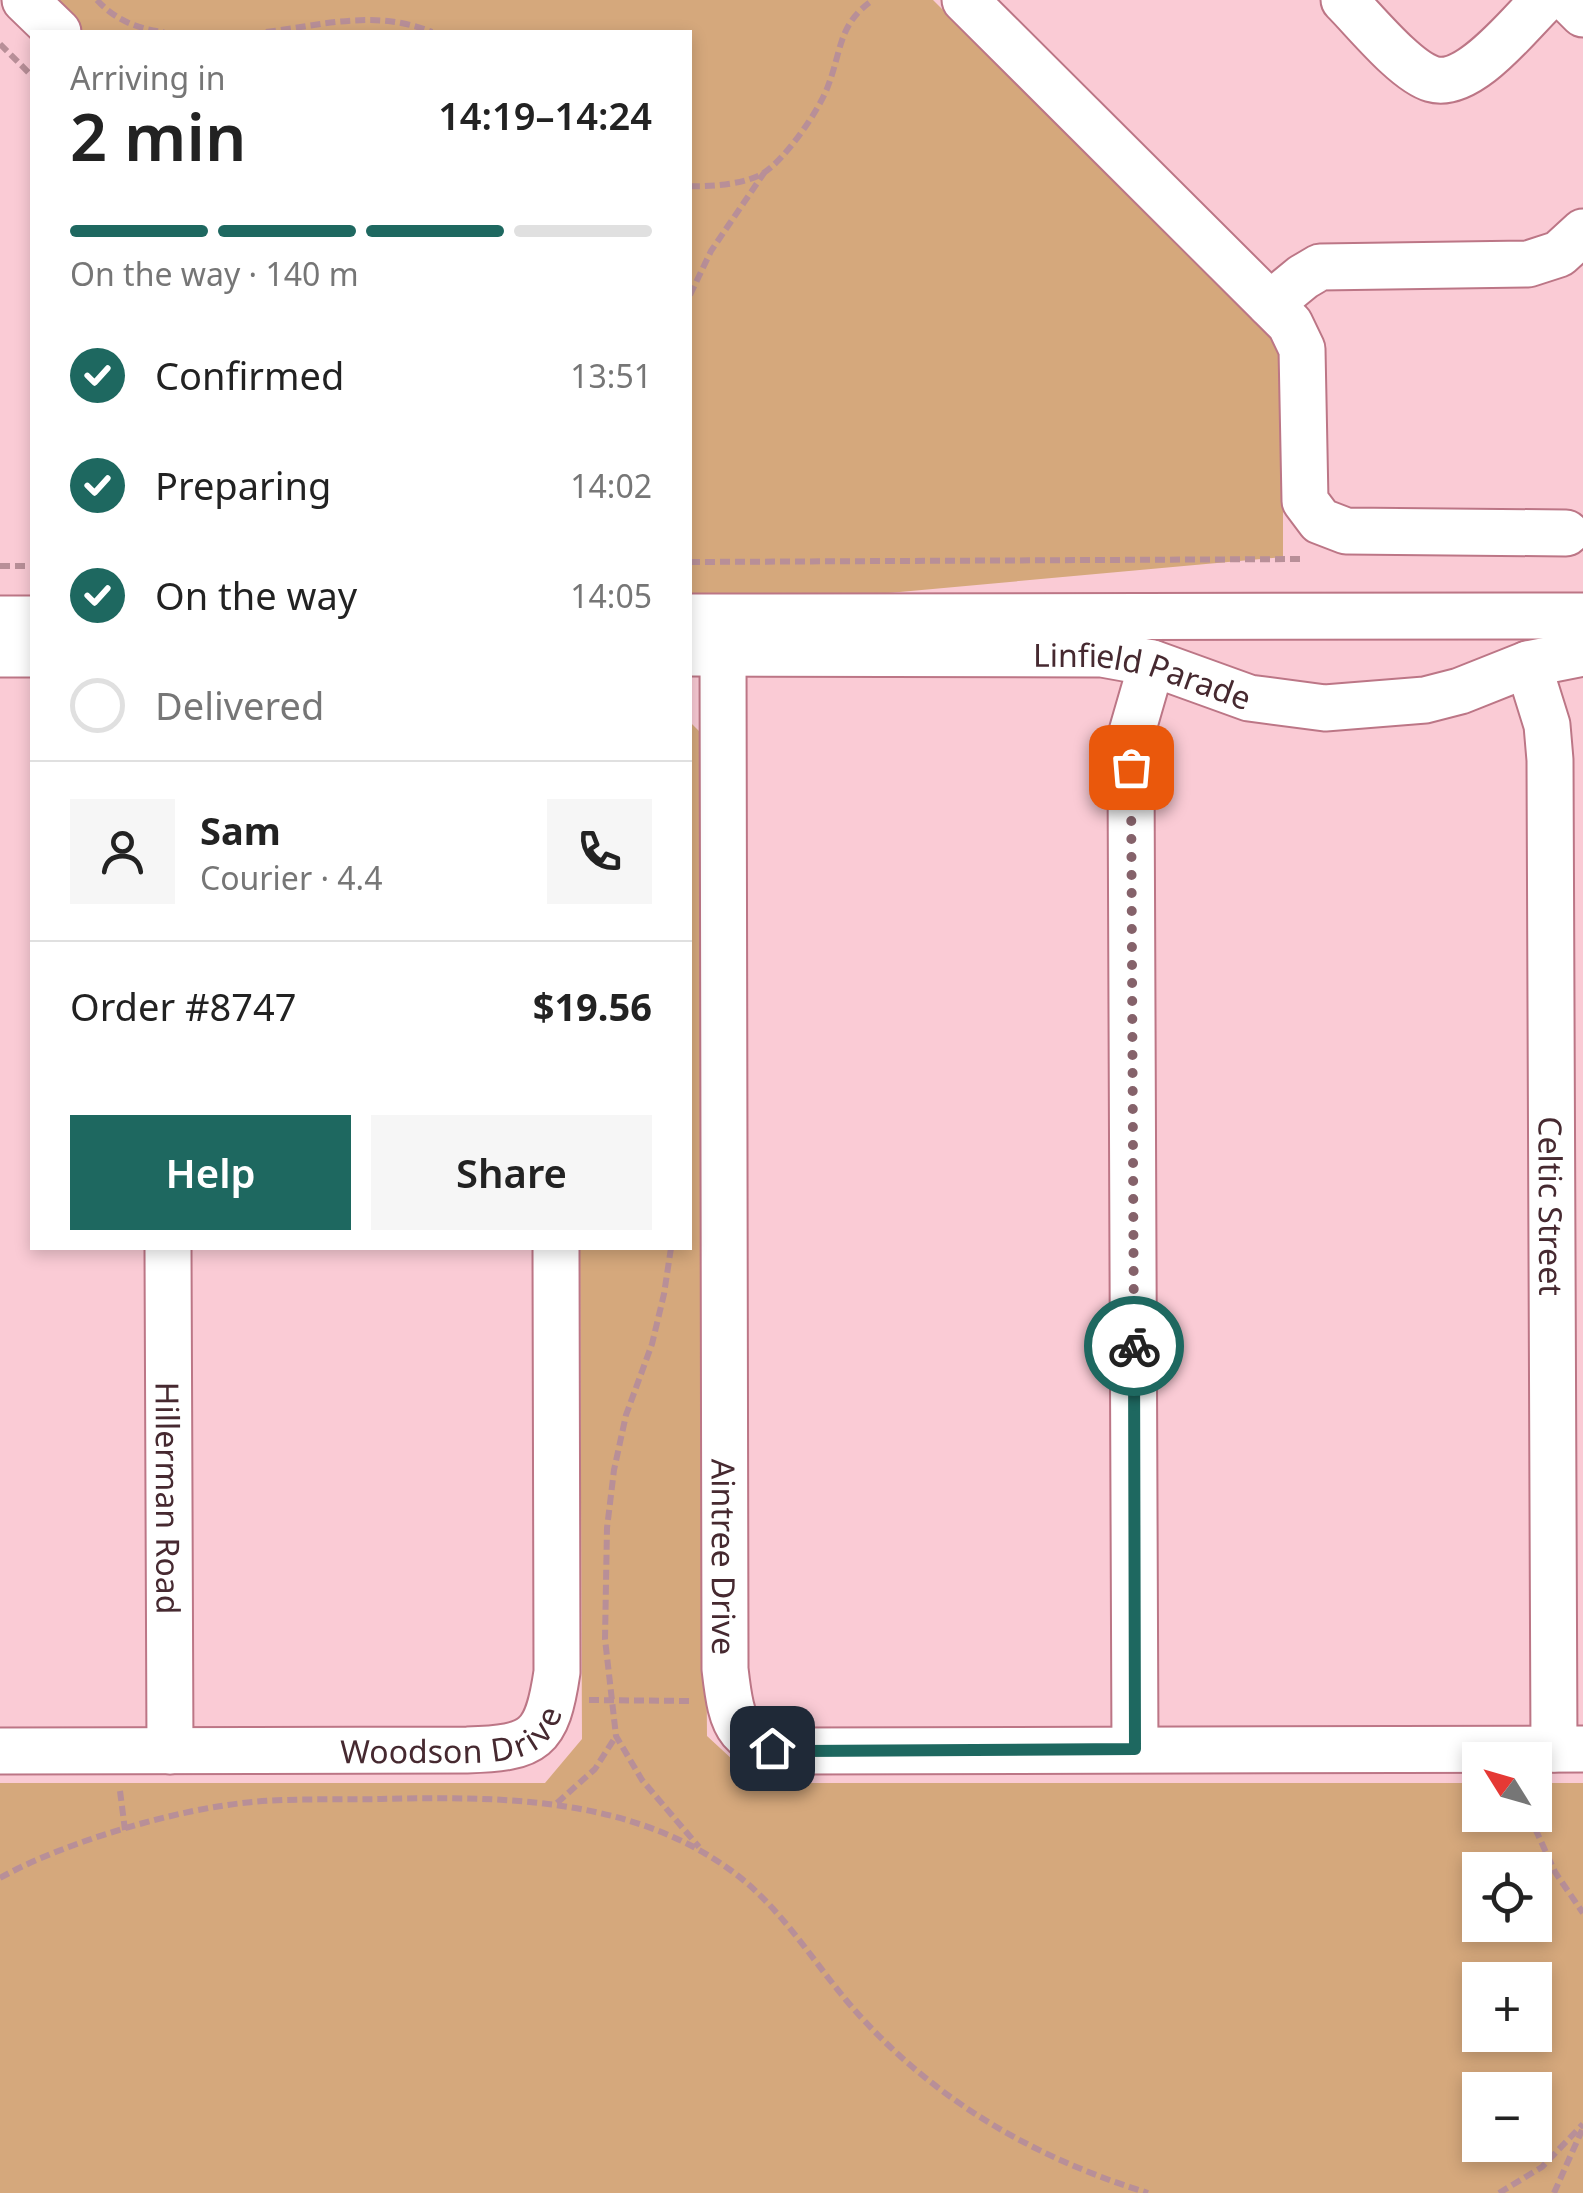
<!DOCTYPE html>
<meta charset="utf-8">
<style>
body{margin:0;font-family:"Noto Sans",sans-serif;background:#f6f6f6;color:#222;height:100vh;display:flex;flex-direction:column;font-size:38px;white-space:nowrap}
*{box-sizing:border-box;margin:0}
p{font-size:32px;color:#767676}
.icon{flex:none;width:55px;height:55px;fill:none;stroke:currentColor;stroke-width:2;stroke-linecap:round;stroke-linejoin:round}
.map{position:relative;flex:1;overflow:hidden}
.drawer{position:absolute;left:30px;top:30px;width:662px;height:1220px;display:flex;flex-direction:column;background:#fff;border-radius:0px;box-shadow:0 5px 15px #0003}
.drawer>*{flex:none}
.needle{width:65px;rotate:307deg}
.tools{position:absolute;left:1462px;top:1742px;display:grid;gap:20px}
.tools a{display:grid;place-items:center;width:90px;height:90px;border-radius:0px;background:#fff;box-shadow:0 5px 15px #0003;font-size:50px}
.pin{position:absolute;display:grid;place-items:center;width:85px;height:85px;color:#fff;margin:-42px;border-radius:20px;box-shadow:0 5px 15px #0006}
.courier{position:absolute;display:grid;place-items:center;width:100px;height:100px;margin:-50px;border:8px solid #1e6860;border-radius:50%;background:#fff;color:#222;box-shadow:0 2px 12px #0007}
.overview em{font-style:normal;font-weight:600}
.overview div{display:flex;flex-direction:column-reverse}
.overview{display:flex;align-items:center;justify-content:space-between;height:170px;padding:0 40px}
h1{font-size:65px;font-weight:600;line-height:75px}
.bar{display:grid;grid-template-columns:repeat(4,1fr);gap:15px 10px;align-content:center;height:120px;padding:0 40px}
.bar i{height:12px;border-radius:8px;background:#e0e0e0}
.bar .current{background:#1e6860}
.bar p{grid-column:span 4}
.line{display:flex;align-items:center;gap:25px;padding:0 40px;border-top:2px solid #e0e0e0}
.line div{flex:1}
.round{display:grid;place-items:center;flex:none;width:105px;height:105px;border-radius:0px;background:#f6f6f6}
ol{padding:0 40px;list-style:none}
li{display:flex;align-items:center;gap:30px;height:110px}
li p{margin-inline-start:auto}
li .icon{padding:10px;border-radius:50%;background:#1e6860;color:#fff;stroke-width:4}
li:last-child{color:#767676}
li i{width:55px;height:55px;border:5px solid #e0e0e0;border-radius:50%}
.button{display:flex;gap:20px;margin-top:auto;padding:20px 40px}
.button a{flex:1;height:115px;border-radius:0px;background:#1e6860;color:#fff;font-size:40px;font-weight:600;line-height:115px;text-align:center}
.button a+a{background:#f6f6f6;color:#222}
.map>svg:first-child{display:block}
.green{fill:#d5a87c;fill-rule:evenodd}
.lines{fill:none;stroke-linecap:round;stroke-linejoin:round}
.minor-casing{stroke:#bc7686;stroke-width:49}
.path{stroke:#b88f98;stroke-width:6;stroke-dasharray:10 5;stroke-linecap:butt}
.minor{stroke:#fff;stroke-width:45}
.done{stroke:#85626a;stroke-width:10;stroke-dasharray:0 18}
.route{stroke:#1e6860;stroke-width:12}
.labels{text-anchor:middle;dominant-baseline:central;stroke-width:9;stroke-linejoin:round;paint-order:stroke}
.street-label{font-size:32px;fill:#462930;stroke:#fafafa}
</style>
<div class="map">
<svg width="1583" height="2193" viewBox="0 0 1583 2193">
<rect width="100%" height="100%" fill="#facbd5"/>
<g class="green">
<path d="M46,0H933L1283,350V557L690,611V32H78Z"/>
<path d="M690,722L700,732L707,1736L733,1760L757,1769L754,1780L757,1783H1480V1815H1535V1783H1583V2193H0V1783H545L582,1739L580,1248H690ZM1480,1870H1535V1925H1480ZM1480,1980H1535V2035H1480ZM1480,2090H1535V2145H1480Z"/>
</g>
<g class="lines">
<defs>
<g id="minor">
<path d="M25,0L58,32"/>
<path d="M965,0L1290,324L1302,349L1305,501L1320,521L1346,531L1566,533"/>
<path d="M1344,0C1365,21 1405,71 1432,79C1469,90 1519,24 1544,0"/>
<path d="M1569,0L1583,14"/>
<path d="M1270,304L1303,277L1320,267L1528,264L1559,254L1583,232"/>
<path d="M690,617L1583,616"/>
<path d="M0,619H32"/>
<path id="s1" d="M723,652L725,1669C732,1730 737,1745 801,1751L1583,1749"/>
<path id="s2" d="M690,653L1102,654L1152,663L1249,698L1325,708L1425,700L1460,691L1528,664L1583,653"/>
<path d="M0,654H32"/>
<path id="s3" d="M1528,664L1547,725L1550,760L1554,1749"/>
<path id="s4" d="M168,1248L170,1751"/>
<path d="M1135,1749L1131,767L1132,732L1152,663"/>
<path id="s5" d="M0,1751L467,1750C535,1748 547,1740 557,1672L556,1248"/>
</g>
</defs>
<use href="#minor" class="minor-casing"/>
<g class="path">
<path d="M97,0C115,20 138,29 164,32"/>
<path d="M266,32C323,25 376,9 432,32"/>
<path d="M0,44L32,76"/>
<path d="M690,186C710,187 748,184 765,172C786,158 820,109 828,86C842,50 838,24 873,0"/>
<path d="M690,295L711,251L764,173"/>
<path d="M690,562L1304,559"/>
<path d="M0,566H32"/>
<path d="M671,1248L664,1294L652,1344L626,1415L614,1470L607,1528L605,1639L616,1736L642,1780L699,1847"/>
<path d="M589,1700L691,1701"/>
<path d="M120,1791L125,1830"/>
<path d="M557,1803L595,1769L616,1736"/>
<path d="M1529,1815L1555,1872L1583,1913"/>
<path d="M0,1878C64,1842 180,1808 253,1802C295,1798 339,1800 381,1799C502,1796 636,1797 737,1875C781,1909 811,1958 846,2000C927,2096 1029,2156 1148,2193"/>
<path d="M1499,2193L1542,2167L1583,2124"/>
<path d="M1554,2193L1582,2130"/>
</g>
<use href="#minor" class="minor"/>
</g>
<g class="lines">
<path class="done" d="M1131,767L1134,1346"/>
<path class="route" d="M772,1748L801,1751L1135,1749L1134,1346"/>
</g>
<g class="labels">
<g class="street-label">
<text stroke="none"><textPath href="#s2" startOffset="455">Linfield Parade</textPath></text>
<text stroke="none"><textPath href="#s3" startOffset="545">Celtic Street</textPath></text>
<text stroke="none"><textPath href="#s4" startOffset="250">Hillerman Road</textPath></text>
<text stroke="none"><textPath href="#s1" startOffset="905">Aintree Drive</textPath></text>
<text stroke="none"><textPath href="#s5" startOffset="455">Woodson Drive</textPath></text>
</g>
</g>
</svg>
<div class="tools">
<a><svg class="needle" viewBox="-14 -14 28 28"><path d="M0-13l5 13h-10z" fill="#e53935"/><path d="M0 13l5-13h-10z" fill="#767676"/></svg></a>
<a><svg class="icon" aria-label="locate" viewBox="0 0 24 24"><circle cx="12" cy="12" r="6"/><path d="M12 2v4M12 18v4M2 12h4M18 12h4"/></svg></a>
<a>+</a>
<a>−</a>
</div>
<div class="pin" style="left:1131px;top:767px;background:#ea580c"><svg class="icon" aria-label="bag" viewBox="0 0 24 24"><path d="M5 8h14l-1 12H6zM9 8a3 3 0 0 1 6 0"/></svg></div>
<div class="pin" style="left:772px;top:1748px;background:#1f2937"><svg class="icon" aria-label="home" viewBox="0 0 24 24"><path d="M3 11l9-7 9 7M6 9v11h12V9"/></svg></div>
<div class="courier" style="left:1134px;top:1346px"><svg class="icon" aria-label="bike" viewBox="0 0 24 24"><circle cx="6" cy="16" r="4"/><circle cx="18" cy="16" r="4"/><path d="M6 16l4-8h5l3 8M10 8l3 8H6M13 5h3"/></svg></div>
<section class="drawer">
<div class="overview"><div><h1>2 min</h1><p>Arriving in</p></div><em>14:19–14:24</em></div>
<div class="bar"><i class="current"></i><i class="current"></i><i class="current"></i><i></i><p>On the way · 140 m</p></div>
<ol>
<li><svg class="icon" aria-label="check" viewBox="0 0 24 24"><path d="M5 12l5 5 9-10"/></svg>Confirmed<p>13:51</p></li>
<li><svg class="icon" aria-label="check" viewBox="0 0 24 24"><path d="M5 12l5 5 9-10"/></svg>Preparing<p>14:02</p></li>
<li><svg class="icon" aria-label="check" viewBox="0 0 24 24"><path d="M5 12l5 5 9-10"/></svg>On the way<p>14:05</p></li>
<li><i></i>Delivered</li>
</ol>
<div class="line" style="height:180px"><a class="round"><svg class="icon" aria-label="person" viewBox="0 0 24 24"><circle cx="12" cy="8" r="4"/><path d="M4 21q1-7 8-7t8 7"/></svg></a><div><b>Sam</b><p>Courier · 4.4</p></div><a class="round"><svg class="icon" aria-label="phone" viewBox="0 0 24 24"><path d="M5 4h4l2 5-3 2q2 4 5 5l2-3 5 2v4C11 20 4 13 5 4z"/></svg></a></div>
<div class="line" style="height:130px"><div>Order #8747</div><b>$19.56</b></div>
<div class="button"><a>Help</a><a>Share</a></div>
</section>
</div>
